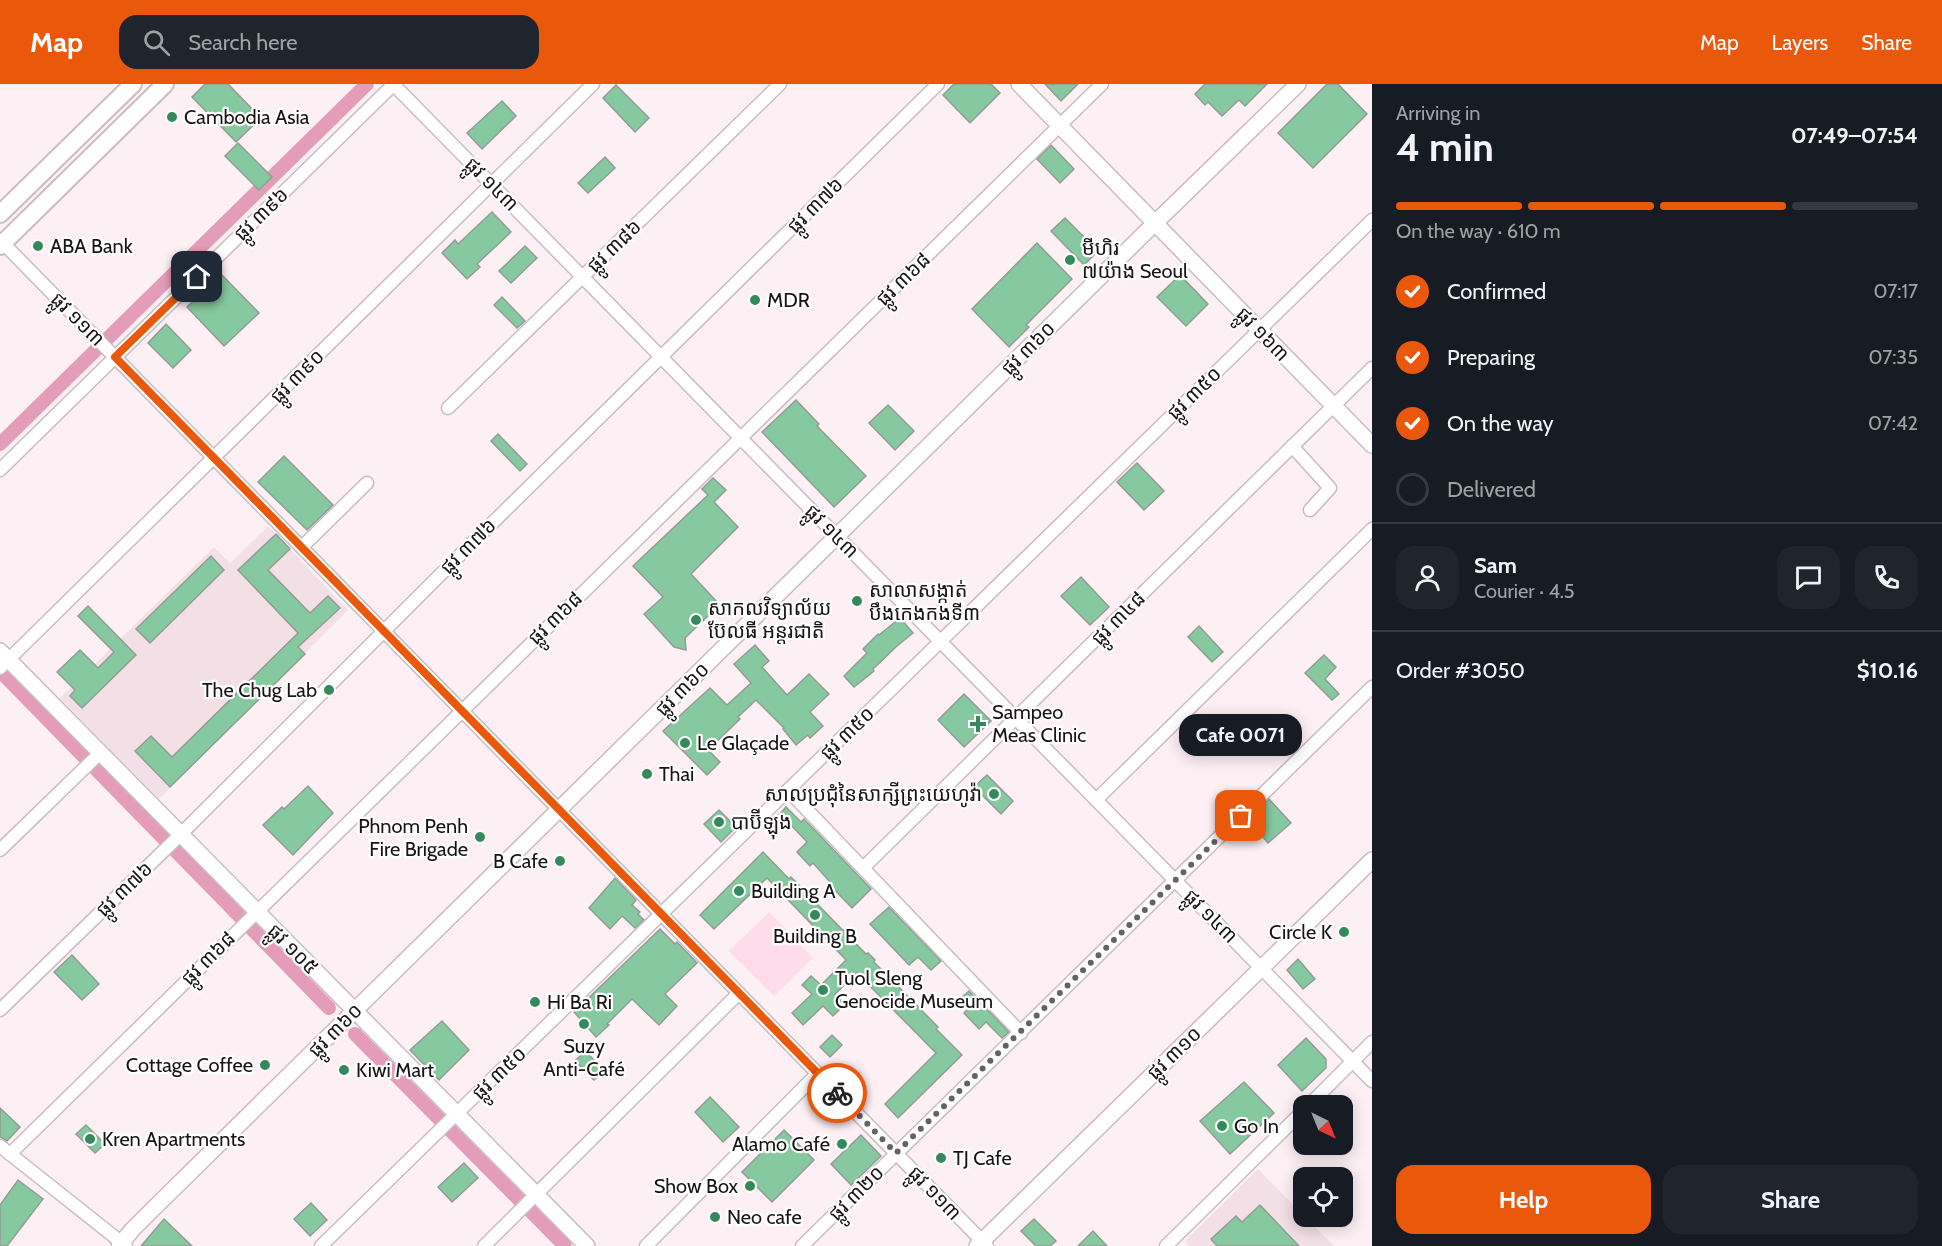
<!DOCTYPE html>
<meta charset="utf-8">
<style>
body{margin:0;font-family:Cabin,"Noto Sans Khmer",sans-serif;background:#20242c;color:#f1f3f6;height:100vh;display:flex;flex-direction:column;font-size:22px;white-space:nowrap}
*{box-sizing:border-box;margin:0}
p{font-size:20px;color:#9ea1a6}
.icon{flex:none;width:33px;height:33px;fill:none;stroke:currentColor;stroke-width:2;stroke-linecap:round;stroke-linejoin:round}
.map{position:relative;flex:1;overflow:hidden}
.side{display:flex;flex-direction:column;background:#171b24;width:570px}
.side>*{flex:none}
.needle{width:39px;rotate:137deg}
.fabs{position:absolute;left:1293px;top:1011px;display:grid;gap:12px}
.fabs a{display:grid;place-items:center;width:60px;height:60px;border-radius:12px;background:#171b24;box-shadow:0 3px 15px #0003;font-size:30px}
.pin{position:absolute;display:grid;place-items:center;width:51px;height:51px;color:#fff;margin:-26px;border-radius:12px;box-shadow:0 3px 9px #0006}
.courier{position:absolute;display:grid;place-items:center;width:60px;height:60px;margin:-30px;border:4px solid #ea580c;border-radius:50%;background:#fff;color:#222;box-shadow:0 2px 8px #0007}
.bubble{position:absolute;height:42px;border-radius:18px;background:#171b24;box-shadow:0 3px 15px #0003;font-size:20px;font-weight:700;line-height:42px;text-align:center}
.overview em{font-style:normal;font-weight:700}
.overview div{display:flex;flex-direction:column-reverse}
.overview{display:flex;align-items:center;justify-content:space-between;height:102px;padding:0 24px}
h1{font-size:39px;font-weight:700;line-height:45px}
.bar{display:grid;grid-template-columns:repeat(4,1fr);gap:9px 6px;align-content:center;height:72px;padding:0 24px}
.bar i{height:8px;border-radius:4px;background:#363941}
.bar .active{background:#ea580c}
.bar p{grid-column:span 4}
.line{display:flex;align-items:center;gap:15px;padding:0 24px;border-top:2px solid #363941}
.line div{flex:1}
.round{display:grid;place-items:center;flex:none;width:63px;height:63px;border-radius:18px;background:#20242c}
ol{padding:0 24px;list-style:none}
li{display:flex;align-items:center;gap:18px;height:66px}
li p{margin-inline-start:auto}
li .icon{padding:6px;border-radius:50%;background:#ea580c;color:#fff;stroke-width:4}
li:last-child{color:#9ea1a6}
li i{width:33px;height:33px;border:3px solid #363941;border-radius:50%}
.action{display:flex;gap:12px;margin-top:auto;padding:12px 24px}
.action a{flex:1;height:69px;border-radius:18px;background:#ea580c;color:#fff;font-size:24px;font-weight:700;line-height:69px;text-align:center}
.action a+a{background:#20242c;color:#f1f3f6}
header{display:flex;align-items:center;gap:36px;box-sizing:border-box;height:84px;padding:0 30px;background:#ea580c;color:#fff}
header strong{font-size:28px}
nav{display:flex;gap:33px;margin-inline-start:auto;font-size:21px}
.search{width:420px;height:54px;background:#20242c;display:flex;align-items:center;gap:15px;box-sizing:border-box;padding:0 21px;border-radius:18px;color:#9ea1a6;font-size:22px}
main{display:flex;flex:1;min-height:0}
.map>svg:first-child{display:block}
.built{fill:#f3dfe6}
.green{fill:#fedce9}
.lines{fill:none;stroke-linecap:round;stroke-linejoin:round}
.canal{stroke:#e39db9;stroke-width:14}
.building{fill:#86c89f;stroke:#939d96;stroke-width:1.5}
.minor-casing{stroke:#c9bdc1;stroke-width:15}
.tertiary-casing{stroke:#c9bdc1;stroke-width:18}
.secondary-casing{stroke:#c9bdc1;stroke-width:20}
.minor{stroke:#fff;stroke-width:12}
.tertiary{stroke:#fff;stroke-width:15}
.secondary{stroke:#fff;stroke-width:16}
.done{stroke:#686164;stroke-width:6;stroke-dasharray:0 10.8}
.route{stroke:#ea580c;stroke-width:8}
.poi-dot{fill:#36895c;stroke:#fff;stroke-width:2}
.labels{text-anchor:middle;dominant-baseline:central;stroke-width:4.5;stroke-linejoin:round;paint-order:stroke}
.poi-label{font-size:20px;fill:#181416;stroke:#fff;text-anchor:start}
.street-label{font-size:20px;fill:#181416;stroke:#fff}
</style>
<header>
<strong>Map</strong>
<div class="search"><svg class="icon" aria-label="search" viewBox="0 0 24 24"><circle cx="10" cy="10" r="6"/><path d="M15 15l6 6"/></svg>Search here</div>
<nav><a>Map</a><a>Layers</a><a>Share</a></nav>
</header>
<main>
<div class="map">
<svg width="1372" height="1162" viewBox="0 0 1372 1162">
<rect width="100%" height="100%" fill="#fdf0f5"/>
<g class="built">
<path d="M268,442L348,526L159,715L60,614L214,463L230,479Z"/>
<path d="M1258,1085L1304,1132L1334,1162H1189L1185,1157Z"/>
</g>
<path class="green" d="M769,828L813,874L774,912L729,867Z"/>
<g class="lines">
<g class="canal">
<path d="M0,360L367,0"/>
<path d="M0,587L329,924"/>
<path d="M355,950L565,1162"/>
</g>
</g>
<g class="building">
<path d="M205,0H228L261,34L236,58L192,13Z"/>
<path d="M954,0H991L1000,9L970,39L943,11Z"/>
<path d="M1045,0H1078L1061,17Z"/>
<path d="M1205,0H1267L1245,22L1239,16L1222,32L1208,18L1205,21L1195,10Z"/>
<path d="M1327,0H1338L1367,30L1313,84L1278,49Z"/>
<path d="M616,1L649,34L635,48L603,14Z"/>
<path d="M502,17L516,32L482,65L467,49Z"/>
<path d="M238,59L272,93L259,106L225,72Z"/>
<path d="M1051,61L1074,85L1060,99L1037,75Z"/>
<path d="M605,73L615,84L588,109L578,99Z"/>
<path d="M492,128L511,148L477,180L480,183L467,195L442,169L455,156L458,160Z"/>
<path d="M1065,134L1098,167L1084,181L1051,147Z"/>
<path d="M1037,159L1072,195L1026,241L1029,243L1009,263L972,225Z"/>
<path d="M525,162L537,174L511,199L499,187Z"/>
<path d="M221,190L259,229L224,262L187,223Z"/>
<path d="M1180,191L1208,220L1186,242L1157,213Z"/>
<path d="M502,213L525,237L517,244L494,221Z"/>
<path d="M166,240L191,266L173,284L148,259Z"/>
<path d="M796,316L819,340L817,342L866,392L834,423L762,348Z"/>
<path d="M888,321L914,347L895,366L869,339Z"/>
<path d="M498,350L527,380L520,387L491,357Z"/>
<path d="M284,372L333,421L307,446L258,398Z"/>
<path d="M1137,379L1164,407L1144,426L1117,398Z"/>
<path d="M713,394L726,406L714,418L738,443L691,490L719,520L720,530L709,531L685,554L686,566L674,563L644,530L663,513L633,482L708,411L702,405Z"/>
<path d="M276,450L290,465L268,486L310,529L328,512L340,524L298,563L305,570L170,703L135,667L151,652L172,673L298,549L238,486Z"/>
<path d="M211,472L224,486L150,559L136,545Z"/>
<path d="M1081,493L1109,523L1090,541L1061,512Z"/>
<path d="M88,522L136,571L82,624L70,612L75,606L57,588L80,566L98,584L114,568L78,532Z"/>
<path d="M900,534L913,549L897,562L873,585L874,587L854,603L844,592L867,569L863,565L878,550L879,551Z"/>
<path d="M1199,542L1223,568L1212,578L1188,553Z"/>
<path d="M755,561L769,577L762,583L787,611L809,590L829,610L810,628L823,642L810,654L808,651L796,661L783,645L784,644L756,616L738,633L740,635L708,666L720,678L707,691L663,647L710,604L727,621L751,599L734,580Z"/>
<path d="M1324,571L1336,583L1325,595L1339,610L1332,616L1305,589Z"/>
<path d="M964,610L991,637L964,663L938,636Z"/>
<path d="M987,691L1013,717L1001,730L974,703Z"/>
<path d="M308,702L333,729L293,771L263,741L282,723L284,725Z"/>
<path d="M1269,715L1291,739L1268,759L1248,736Z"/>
<path d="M786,723L801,738L804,735L871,805L852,824L830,801L831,799L813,779L810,782L797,768L807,758L790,740L785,745L775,735Z"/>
<path d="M719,726L736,743L721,758L704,740Z"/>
<path d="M763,768L789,795L791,793L866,870L868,869L875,876L874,878L938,943L936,945L962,971L898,1034L885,1020L936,969L857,889L835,910L845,920L833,932L823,922L803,941L792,929L812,910L802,901L811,892L821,901L846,876L767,794L714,845L700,831Z"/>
<path d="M615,794L636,816L632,821L640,828L638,830L644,836L635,844L622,832L610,845L589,824Z"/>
<path d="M889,823L941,877L931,886L918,873L909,881L870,840Z"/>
<path d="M660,845L675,860L677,858L697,879L665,910L677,922L659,941L632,915L607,940L609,941L596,953L574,928Z"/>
<path d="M72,871L99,900L82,916L54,888Z"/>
<path d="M1298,875L1315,895L1303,905L1287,886Z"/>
<path d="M969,907L1009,948L1002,954L986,938L979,945L964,929L969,924L960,915Z"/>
<path d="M442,937L469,966L439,996L410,966Z"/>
<path d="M832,951L842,961L830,973L820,963Z"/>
<path d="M1306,954L1326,975V984L1302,1007L1278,981Z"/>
<path d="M585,967L604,986L594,996L575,977Z"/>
<path d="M1244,998L1274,1029L1230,1070L1200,1037Z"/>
<path d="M710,1013L739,1043L723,1058L695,1028Z"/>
<path d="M0,1024L20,1043L7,1057L0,1053Z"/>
<path d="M86,1041L105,1060L95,1069L76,1050Z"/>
<path d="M784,1046L814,1076L772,1118L742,1088Z"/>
<path d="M861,1051L881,1072L851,1101L831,1080Z"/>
<path d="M464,1079L478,1094L452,1118L438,1103Z"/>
<path d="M18,1096L43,1115L7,1162H0V1121Z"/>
<path d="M311,1119L327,1136L310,1152L294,1135Z"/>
<path d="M1260,1121L1299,1162H1217L1211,1155L1236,1132L1242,1138Z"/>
<path d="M164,1135L192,1162H141Z"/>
<path d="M1034,1135L1056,1157L1050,1162H1036L1021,1147Z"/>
<path d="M1093,1147L1107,1162H1078Z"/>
</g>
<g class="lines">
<defs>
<g id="minor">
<path d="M393,0L1372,997"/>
<path d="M0,156L987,1162"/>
<path d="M448,324L780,0"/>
<path d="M1292,362L1330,404L1310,426"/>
<path d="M0,386L394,0"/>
<path d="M302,463L367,399"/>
<path d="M0,584L593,0"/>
<path d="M788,706L1021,949"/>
<path d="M1096,716L1372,445"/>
<path d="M0,766L100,669"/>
<path d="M863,784L1372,284"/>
<path d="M0,926L181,750L469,462L938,0"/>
<path d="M1308,1022L1372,958"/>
<path d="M0,1062L126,1162"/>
<path d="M10,1070L1102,0"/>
<path d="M321,1162L1372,136"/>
<path d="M484,1162L739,909"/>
<path d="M646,1162L818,989"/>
<path d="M802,1162L1372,603"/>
<path d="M1166,1162L1304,1026"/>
</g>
<g id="tertiary">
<path d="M1019,0L1372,361"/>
<path d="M0,567L587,1162"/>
<path d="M119,1162L132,1146L151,1127L1155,139L1298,0"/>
<path d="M977,1162L1372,776"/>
</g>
<g id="secondary">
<path d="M0,130L133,0"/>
<path d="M0,162L165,0"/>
</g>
</defs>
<use href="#minor" class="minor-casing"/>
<use href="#tertiary" class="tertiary-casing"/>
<use href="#secondary" class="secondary-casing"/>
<use href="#minor" class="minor"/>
<use href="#tertiary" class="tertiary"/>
<use href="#secondary" class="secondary"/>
</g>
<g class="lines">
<path class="done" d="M837,1009L896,1069L1241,732"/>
<path class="route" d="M197,193L115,273L837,1009"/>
</g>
<g class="poi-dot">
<circle cx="172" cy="33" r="6"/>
<circle cx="38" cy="162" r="6"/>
<circle cx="1070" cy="176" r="6"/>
<circle cx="755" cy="216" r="6"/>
<circle cx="857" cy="517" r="6"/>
<circle cx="696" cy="536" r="6"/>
<circle cx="329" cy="606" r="6"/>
<path d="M975 631h6v6h6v6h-6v6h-6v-6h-6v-6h6z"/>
<circle cx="685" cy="659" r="6"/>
<circle cx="647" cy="690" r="6"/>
<circle cx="994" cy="710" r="6"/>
<circle cx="719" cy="738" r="6"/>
<circle cx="480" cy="753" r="6"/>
<circle cx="560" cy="777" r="6"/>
<circle cx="739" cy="807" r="6"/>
<circle cx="815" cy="831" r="6"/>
<circle cx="1344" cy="848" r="6"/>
<circle cx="823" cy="906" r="6"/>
<circle cx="535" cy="918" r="6"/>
<circle cx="584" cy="940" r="6"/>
<circle cx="265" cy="981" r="6"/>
<circle cx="344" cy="986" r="6"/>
<circle cx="1222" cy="1042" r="6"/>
<circle cx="90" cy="1055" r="6"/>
<circle cx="842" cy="1060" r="6"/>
<circle cx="941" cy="1074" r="6"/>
<circle cx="750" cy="1102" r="6"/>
<circle cx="715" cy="1133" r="6"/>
</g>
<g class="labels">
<g class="poi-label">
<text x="184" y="33">Cambodia Asia</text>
<text x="50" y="162">ABA Bank</text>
<text x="1082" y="164">មីហិរ<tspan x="1082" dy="23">៧យ៉ាង Seoul</tspan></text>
<text x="767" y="216">MDR</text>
<text x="869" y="506">សាលាសង្កាត់<tspan x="869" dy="23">បឹងកេងកងទី៣</tspan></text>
<text x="708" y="524">សាកលវិទ្យាល័យ<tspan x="708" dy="23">ប៊ែលធី អន្តរជាតិ</tspan></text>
<text x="317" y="606" text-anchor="end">The Chug Lab</text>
<text x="992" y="628">Sampeo<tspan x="992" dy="23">Meas Clinic</tspan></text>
<text x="697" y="659">Le Glaçade</text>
<text x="659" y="690">Thai</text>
<text x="982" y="710" text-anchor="end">សាលប្រជុំនៃសាក្សីព្រះយេហូវ៉ា</text>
<text x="731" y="738">បាប៊ីឡុង</text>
<text x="468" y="742" text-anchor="end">Phnom Penh<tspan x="468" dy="23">Fire Brigade</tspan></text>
<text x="548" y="777" text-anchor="end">B Cafe</text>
<text x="751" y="807">Building A</text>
<text x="1332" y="848" text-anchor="end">Circle K</text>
<text x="815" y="852" text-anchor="middle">Building B</text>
<text x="835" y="894">Tuol Sleng<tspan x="835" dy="23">Genocide Museum</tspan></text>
<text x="547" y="918">Hi Ba Ri</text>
<text x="584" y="962" text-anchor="middle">Suzy<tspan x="584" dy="23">Anti-Café</tspan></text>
<text x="253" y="981" text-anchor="end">Cottage Coffee</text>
<text x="356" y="986">Kiwi Mart</text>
<text x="1234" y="1042">Go In</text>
<text x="102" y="1055">Kren Apartments</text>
<text x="830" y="1060" text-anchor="end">Alamo Café</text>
<text x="953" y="1074">TJ Cafe</text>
<text x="738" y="1102" text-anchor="end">Show Box</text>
<text x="727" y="1133">Neo cafe</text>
</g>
<g class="street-label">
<text transform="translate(492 100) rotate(45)">ផ្លូវ ១៤៣</text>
<text transform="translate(815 121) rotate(-45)">ផ្លូវ ៣៧៦</text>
<text transform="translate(261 130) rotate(-44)">ផ្លូវ ៣៩៦</text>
<text transform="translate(614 162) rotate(-44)">ផ្លូវ ៣៨៦</text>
<text transform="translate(903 195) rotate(-44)">ផ្លូវ ៣៦៨</text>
<text transform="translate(78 235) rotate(45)">ផ្លូវ ១១៣</text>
<text transform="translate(1263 250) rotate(46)">ផ្លូវ ១៦៣</text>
<text transform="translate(1028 264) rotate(-45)">ផ្លូវ ៣៦០</text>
<text transform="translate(297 292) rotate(-45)">ផ្លូវ ៣៩០</text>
<text transform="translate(1194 309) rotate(-44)">ផ្លូវ ៣៥០</text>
<text transform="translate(832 447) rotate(45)">ផ្លូវ ១៤៣</text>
<text transform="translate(468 462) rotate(-45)">ផ្លូវ ៣៧៦</text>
<text transform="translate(555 534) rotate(-44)">ផ្លូវ ៣៦៨</text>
<text transform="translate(1118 534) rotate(-45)">ផ្លូវ ៣៤៨</text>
<text transform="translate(682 605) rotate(-45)">ផ្លូវ ៣៦០</text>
<text transform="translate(847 649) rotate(-44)">ផ្លូវ ៣៥០</text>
<text transform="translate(124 805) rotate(-44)">ផ្លូវ ៣៧៦</text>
<text transform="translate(1211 832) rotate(45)">ផ្លូវ ១៤៣</text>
<text transform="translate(293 865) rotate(45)">ផ្លូវ ១០៥</text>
<text transform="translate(208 874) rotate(-45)">ផ្លូវ ៣៦៨</text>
<text transform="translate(335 946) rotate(-45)">ផ្លូវ ៣៦០</text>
<text transform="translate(1174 969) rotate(-44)">ផ្លូវ ៣១០</text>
<text transform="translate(499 989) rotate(-44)">ផ្លូវ ៣៥០</text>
<text transform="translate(856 1109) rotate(-45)">ផ្លូវ ៣២០</text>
<text transform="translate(935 1109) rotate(46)">ផ្លូវ ១១៣</text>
</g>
</g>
</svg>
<div class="fabs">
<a><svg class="needle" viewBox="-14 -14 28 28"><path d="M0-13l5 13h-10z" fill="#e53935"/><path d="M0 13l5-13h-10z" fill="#9ea1a6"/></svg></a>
<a><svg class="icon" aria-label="locate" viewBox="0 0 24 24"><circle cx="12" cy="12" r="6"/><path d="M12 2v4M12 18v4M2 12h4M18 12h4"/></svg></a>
</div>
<div class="pin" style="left:1241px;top:732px;background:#ea580c"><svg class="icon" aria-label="bag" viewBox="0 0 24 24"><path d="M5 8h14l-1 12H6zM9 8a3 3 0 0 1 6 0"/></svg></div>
<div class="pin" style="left:197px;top:193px;background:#1f2937"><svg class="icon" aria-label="home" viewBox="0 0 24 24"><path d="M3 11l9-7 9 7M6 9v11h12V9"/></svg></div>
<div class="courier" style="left:837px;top:1009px"><svg class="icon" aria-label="bike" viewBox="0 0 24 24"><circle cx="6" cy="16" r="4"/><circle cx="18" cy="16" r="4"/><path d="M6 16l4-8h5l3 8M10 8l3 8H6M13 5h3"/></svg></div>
<div class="bubble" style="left:1179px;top:630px;width:123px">Cafe 0071</div>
</div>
<section class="side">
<div class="overview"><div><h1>4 min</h1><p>Arriving in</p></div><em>07:49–07:54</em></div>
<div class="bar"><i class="active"></i><i class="active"></i><i class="active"></i><i></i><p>On the way · 610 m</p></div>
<ol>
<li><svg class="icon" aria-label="check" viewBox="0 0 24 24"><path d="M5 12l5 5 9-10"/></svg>Confirmed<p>07:17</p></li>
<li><svg class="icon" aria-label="check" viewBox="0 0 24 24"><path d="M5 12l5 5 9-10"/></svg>Preparing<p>07:35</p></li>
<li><svg class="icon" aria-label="check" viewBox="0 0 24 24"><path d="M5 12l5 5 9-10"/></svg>On the way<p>07:42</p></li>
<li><i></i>Delivered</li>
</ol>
<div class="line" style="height:108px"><a class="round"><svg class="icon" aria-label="person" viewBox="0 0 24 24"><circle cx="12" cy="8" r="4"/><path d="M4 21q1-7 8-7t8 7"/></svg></a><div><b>Sam</b><p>Courier · 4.5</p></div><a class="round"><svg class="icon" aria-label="chat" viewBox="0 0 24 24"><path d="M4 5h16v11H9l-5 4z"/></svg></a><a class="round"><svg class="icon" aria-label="phone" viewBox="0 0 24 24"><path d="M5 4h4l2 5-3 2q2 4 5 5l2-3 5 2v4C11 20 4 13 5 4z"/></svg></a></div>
<div class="line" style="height:78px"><div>Order #3050</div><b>$10.16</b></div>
<div class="action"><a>Help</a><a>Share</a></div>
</section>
</main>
